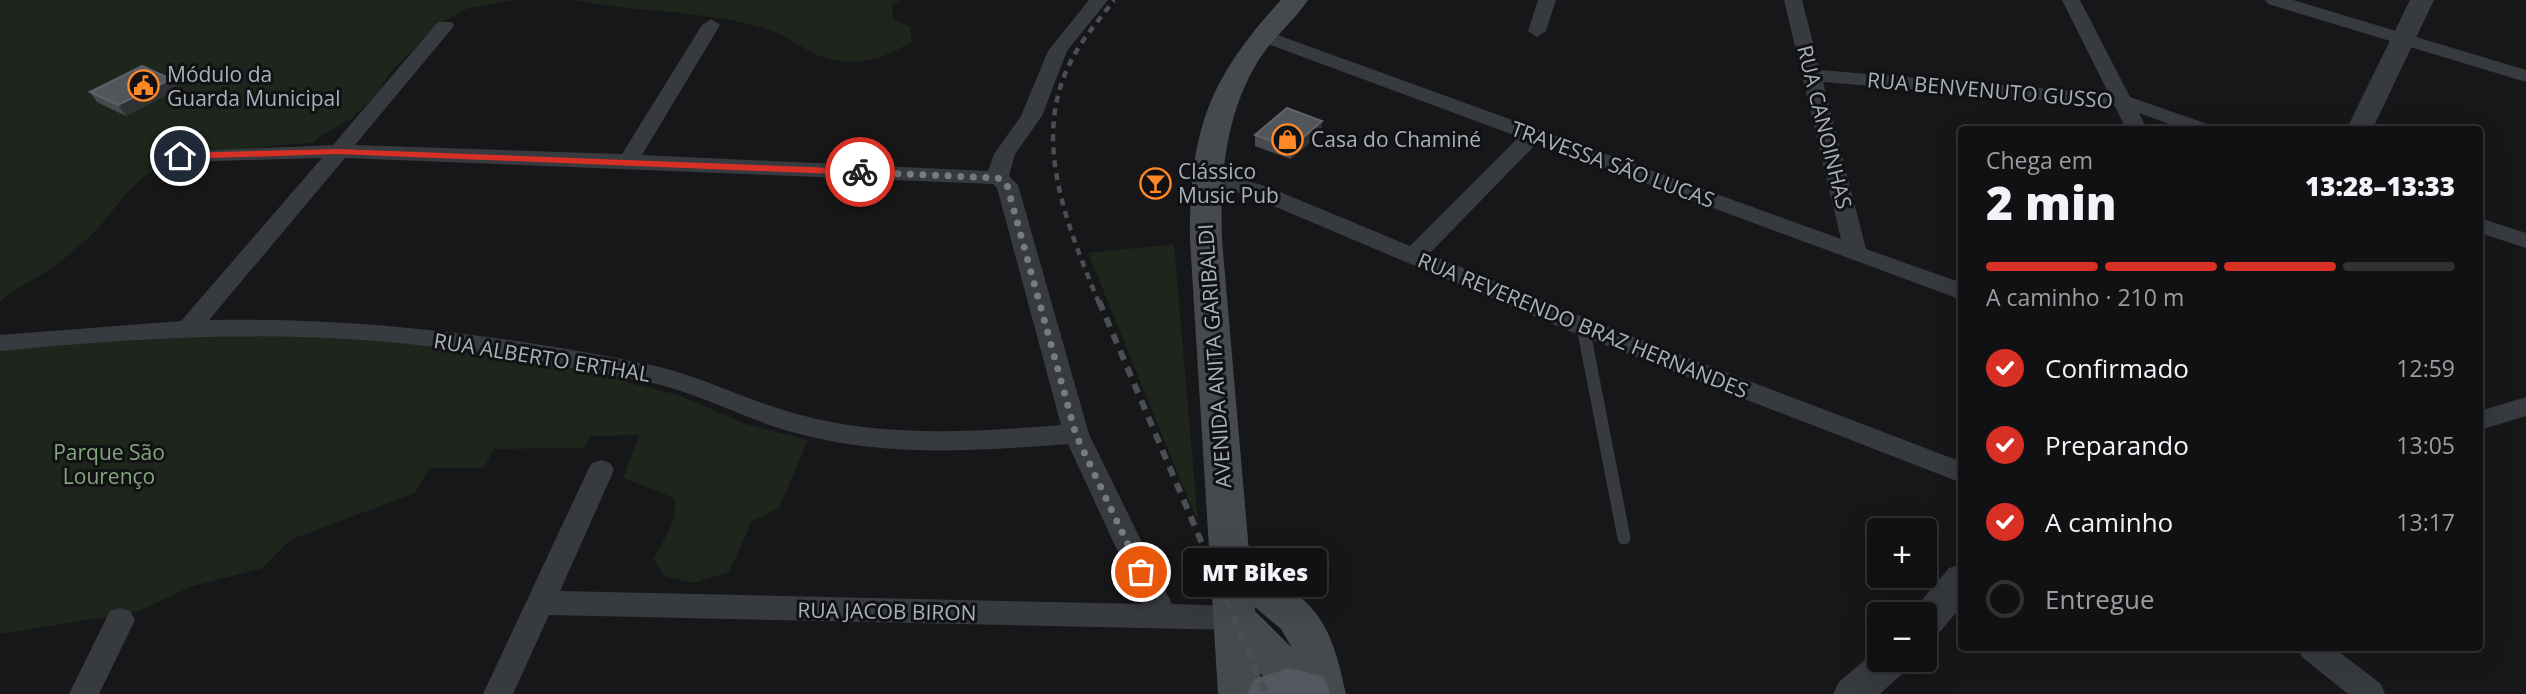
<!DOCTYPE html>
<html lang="pt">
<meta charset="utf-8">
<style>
body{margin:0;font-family:"Open Sans",sans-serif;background:#1a1a1c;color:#f1f3f6;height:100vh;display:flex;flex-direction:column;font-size:26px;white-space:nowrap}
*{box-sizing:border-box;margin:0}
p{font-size:23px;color:#9c9da0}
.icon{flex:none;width:38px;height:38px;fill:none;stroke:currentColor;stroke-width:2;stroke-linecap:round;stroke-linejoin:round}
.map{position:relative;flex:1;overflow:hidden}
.sheet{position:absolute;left:1958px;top:126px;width:525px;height:525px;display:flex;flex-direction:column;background:#111113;border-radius:7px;box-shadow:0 7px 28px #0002,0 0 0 2px #303133}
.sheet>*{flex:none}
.tools{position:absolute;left:1867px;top:518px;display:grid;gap:14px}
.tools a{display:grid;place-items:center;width:70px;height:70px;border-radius:7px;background:#111113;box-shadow:0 7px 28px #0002,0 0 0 2px #303133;font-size:35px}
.pin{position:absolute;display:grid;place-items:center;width:60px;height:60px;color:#fff;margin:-30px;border:4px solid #fff;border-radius:50%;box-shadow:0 2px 7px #0007}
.courier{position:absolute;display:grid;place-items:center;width:70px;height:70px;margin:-35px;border:5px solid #d93025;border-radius:50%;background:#fff;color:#222;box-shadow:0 2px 9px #0007}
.bubble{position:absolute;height:49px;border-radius:7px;background:#111113;box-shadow:0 7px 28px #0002,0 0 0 2px #303133;font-size:23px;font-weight:800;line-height:49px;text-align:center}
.headline em{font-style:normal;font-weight:800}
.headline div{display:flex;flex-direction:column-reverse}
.headline{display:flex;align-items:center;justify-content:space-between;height:119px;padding:0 28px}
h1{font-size:46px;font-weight:800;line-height:52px}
.bar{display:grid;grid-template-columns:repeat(4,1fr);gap:10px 7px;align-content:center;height:84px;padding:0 28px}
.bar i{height:9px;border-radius:5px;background:#303133}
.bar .on{background:#d93025}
.bar p{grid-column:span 4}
ol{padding:0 28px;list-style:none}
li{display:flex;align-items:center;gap:21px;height:77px}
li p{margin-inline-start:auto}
li .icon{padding:7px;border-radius:50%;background:#d93025;color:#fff;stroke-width:4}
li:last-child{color:#9c9da0}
li i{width:38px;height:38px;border:4px solid #303133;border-radius:50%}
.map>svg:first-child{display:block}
.green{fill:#1d251c}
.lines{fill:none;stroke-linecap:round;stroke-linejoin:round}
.service{stroke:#373a3f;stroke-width:13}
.minor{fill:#373a3f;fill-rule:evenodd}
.tertiary{fill:#373a3f;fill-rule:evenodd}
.secondary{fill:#454a4f;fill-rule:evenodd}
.primary{fill:#53585e;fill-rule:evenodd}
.rail-far1{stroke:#4a4f54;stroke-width:4.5;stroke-dasharray:7 6;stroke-linecap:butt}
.rail{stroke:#4a4f54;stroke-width:6;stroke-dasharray:10 8;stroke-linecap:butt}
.wall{fill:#474a4e}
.shaded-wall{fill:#303134}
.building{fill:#52555a;stroke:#5f6369;stroke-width:2}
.route{fill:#d93025}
.done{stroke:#757b82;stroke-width:7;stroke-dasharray:0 12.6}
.labels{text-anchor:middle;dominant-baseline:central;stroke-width:6;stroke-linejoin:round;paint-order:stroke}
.poi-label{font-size:21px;fill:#a7b1ba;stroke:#121214;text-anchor:start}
.street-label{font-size:21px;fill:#a7b1ba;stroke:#121214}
.park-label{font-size:21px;fill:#83a77d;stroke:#121214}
</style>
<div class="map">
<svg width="2526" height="694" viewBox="0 0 2526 694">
<rect width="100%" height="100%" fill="#171719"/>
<g class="green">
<path d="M0,0H513L466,9L438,25L391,71L378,93L351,119L320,136L314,143C277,144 167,155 141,179C121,197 107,221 87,239C75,249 62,261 49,270C32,281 15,289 0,302Z"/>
<path d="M574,0H901L892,4L893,19L910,27L912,41C889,57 860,66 832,60C809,55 791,37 769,30C706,10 639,13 574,0Z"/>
<path d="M1174,244L1198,523L1088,253Z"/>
<path d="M257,334L381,336L625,373L629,383L675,394L746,424L808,440L779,508L752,521L729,572L693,583L665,576L653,558C664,540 679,519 674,498L623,478L639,435L590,436L585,448L494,449L484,468H430L415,493L290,540L263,568L190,587L137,612L0,634V350L107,340Z"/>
</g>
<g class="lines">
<path class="service" d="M1583,327L1624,538"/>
<g class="minor">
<path d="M1089,0H1108L1067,51L1042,116L1015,154L1009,176L1018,185L1089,434L1172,604L1234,606L1244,609L1249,618L1244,627L1234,630L549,615L513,694H483L588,470L592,463L601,460L610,463L614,470L560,591L1142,604L1068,444C975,451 883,458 792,432C742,418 696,391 643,381C546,363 447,345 347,339C231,332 116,340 0,351V335L181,321L322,158L180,162L173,160L169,156L173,152L333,145L438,22H452L454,26L355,145L622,154L702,25L711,19L720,25L642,155L988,171L994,154L1021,116L1048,51ZM345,158L993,184L997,188L1061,425C973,432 883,438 797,414C747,401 702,376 651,365C506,335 357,317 209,320Z"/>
<path d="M1538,0H1556L1546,31L1537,37L1528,31Z"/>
<path d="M1784,0H1802L1820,70L2109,94L2062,0H2080L2130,97L2213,126L2216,130H2185L2139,113L2147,130H2126L2115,106L1823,82L1866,249L1962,283V300L1537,143L1429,254L1592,321L1962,462V483L1574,333L1252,197L1197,179L1194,174L1197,169L1205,168L1268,187L1410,246L1519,137L1257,40L1255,36L1257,32L1264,30L1841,239Z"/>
<path d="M2265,0H2293L2526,70V82L2268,4Z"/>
<path d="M2480,218L2526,233V248L2480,233Z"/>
<path d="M2526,397V416L2480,430V411Z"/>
<path d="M120,608L130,611L135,620L99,694H69L110,611Z"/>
<path d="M2298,648H2334L2381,684L2385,694H2348L2302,657Z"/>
</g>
<g class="tertiary">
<path d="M2410,0H2434L2372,130H2346Z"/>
<path d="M1962,564V606L1938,634L1925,639V614H1910L1949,568Z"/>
<path d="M1880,647V660H1909L1904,672L1880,694H1833L1839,682Z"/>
</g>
<path class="secondary" d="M1281,0H1308C1294,21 1274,37 1260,58C1225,113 1220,177 1222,240L1250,563C1316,602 1330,617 1346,694H1280L1260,673L1262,694H1218L1190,240C1190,131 1207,81 1281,0ZM1255,607L1281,629L1292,648L1255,611Z"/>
<path class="primary" d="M1289,668L1323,676L1330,691L1329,694H1247L1254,679Z"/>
<path class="rail-far1" d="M1099,303C1068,227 1030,140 1071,61C1082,39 1099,20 1114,0"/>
<path class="rail" d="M1099,301L1266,694"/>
</g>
<g class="wall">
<path d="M171,79L178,89L126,116L97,102L90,92Z"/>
<path d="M1322,132L1291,159L1255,146V135Z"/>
</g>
<g class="shaded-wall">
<path d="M171,79L178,89L126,116L118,105Z"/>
<path d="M1322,121V132L1291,159V148Z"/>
</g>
<g class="building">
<path d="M142,66L171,79L118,105L90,92Z"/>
<path d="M1287,108L1322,121L1291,148L1255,135Z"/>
</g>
<path class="route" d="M337,149L860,169L865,172L860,175L337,154L180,159L175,156L180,153Z"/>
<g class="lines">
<path class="done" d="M860,172L998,178L1007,185L1076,435L1141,572"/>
</g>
<defs>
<symbol id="civic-ring" viewBox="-11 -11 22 22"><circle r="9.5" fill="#121214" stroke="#ff8929" stroke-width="1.5"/><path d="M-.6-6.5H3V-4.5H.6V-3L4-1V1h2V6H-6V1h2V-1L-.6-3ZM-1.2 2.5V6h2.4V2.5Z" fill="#ff8929"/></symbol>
<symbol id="shop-ring" viewBox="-11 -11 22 22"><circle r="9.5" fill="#121214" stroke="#ff8929" stroke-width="1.5"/><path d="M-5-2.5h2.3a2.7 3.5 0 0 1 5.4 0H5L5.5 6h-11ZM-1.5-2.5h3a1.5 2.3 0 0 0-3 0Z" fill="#ff8929"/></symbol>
<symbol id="bar-ring" viewBox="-11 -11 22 22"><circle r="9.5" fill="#121214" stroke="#ff8929" stroke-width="1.5"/><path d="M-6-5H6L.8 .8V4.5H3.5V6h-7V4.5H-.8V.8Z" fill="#ff8929"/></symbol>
</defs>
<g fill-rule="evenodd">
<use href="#civic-ring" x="126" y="68" width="35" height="35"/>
<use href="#shop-ring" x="1270" y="122" width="35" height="35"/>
<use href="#bar-ring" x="1138" y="166" width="35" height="35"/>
</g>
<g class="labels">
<g class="poi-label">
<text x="167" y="74">Módulo da<tspan x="167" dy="24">Guarda Municipal</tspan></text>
<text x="1311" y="139">Casa do Chaminé</text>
<text x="1178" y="171">Clássico<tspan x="1178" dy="24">Music Pub</tspan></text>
</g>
<g class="street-label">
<text transform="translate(1990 90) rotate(5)">RUA BENVENUTO GUSSO</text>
<text transform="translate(1825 127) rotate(76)">RUA CANOINHAS</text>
<text transform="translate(1613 164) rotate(20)">TRAVESSA SÃO LUCAS</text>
<text transform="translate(1583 325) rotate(22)">RUA REVERENDO BRAZ HERNANDES</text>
<text transform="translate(1214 356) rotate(-94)">AVENIDA ANITA GARIBALDI</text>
<text transform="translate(542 357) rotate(9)">RUA ALBERTO ERTHAL</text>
<text transform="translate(887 611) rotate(1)">RUA JACOB BIRON</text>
</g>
<g class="park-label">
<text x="109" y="452">Parque São<tspan x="109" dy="24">Lourenço</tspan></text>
</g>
</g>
</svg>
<div class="tools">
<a>+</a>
<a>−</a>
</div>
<div class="pin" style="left:1141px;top:572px;background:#ea580c"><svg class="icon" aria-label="bag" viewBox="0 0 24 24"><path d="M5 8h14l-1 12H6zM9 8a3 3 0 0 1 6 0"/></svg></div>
<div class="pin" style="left:180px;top:156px;background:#1f2937"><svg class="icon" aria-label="home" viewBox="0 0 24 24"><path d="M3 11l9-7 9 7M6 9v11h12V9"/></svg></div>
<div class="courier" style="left:860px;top:172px"><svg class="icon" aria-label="bike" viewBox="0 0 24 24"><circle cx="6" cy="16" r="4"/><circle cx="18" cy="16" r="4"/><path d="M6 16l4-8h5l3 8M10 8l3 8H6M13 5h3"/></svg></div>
<div class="bubble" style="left:1183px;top:548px;width:144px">MT Bikes</div>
<section class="sheet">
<div class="headline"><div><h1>2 min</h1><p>Chega em</p></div><em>13:28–13:33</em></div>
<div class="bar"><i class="on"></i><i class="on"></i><i class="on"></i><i></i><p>A caminho · 210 m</p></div>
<ol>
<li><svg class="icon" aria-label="check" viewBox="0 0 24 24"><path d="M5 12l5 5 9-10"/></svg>Confirmado<p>12:59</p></li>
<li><svg class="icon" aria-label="check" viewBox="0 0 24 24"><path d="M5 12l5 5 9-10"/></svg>Preparando<p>13:05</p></li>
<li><svg class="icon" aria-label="check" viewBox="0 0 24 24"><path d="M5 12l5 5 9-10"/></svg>A caminho<p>13:17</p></li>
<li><i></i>Entregue</li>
</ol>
</section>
</div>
